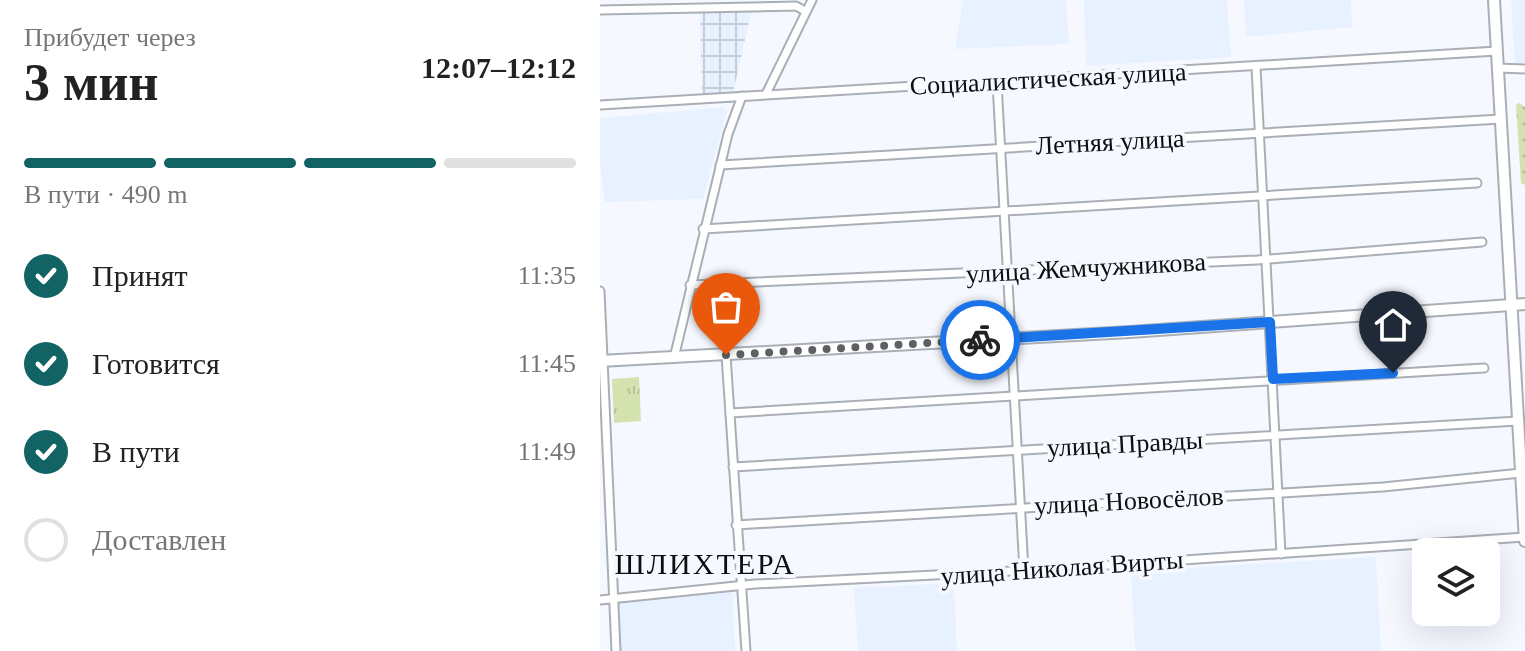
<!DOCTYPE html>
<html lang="ru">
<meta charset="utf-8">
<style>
body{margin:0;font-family:Georgia,serif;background:#f6f6f6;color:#222;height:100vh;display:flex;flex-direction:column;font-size:30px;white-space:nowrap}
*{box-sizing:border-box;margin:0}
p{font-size:26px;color:#767676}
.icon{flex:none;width:44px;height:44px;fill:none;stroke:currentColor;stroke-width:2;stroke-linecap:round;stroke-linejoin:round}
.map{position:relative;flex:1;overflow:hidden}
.sheet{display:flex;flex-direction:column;background:#fff;width:600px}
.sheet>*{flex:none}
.buttons{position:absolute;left:812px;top:538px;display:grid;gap:16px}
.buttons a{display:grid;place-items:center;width:88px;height:88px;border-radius:12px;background:#fff;box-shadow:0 8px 32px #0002;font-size:40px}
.pin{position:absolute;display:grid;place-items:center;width:68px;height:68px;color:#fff;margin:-82px -34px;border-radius:50% 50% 50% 0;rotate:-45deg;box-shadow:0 0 8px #0007}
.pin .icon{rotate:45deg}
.courier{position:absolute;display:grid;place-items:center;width:80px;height:80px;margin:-40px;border:6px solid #1a73e8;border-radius:50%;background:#fff;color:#222;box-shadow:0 2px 10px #0007}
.headline em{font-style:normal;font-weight:600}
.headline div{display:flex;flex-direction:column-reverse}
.headline{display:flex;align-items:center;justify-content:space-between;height:136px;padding:0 24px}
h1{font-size:52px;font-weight:600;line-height:60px}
.bar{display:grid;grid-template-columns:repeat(4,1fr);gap:12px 8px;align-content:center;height:96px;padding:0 24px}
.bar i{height:10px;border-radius:6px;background:#e0e0e0}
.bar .selected{background:#126364}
.bar p{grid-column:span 4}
ol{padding:0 24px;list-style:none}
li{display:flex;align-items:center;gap:24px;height:88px}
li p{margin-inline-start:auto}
li .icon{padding:8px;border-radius:50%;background:#126364;color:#fff;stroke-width:4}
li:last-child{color:#767676}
li i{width:44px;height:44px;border:4px solid #e0e0e0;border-radius:50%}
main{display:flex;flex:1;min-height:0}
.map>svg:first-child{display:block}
.built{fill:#e8f1ff}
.industrial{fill:url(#industrial-grid)}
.grass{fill:url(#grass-tufts)}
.park{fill:url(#park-dots)}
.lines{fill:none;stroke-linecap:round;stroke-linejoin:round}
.street-casing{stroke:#aaafb6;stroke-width:11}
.secondary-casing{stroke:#aaafb6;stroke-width:14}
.street{stroke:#fff;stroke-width:7}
.secondary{stroke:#fff;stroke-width:10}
.done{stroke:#5e6064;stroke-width:8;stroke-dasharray:0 14.4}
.route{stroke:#1a73e8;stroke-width:10}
.labels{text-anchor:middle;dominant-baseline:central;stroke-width:8;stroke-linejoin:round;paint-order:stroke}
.street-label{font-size:26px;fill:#0c0e10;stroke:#f5f9ff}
.quarter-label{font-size:30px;letter-spacing:2px;fill:#0c0e10;stroke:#f5f9ff}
</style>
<main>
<section class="sheet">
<div class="headline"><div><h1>3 мин</h1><p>Прибудет через</p></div><em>12:07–12:12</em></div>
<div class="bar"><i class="selected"></i><i class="selected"></i><i class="selected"></i><i></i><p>В пути · 490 m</p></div>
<ol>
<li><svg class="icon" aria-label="check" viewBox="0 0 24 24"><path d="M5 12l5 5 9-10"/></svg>Принят<p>11:35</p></li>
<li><svg class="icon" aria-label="check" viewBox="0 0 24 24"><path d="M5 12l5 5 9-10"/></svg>Готовится<p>11:45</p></li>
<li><svg class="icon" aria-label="check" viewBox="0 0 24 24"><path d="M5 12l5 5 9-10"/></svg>В пути<p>11:49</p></li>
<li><i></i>Доставлен</li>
</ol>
</section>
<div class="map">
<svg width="925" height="651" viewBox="0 0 925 651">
<defs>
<pattern id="industrial-grid" width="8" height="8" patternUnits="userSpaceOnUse" patternTransform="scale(2)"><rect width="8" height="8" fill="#e8f1ff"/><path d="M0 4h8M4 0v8" fill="none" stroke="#c6cdda"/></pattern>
<pattern id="grass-tufts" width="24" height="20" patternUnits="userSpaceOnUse" patternTransform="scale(2)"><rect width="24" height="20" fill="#d4e2b0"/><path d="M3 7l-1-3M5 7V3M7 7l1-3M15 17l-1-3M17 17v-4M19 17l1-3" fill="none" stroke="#b5c196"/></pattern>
<pattern id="park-dots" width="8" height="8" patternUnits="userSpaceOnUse" patternTransform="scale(2)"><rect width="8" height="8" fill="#d4e2b0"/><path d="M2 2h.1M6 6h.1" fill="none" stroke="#b5c196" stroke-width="1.8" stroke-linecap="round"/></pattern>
</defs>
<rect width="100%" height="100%" fill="#f5f9ff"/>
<g class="built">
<path d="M363,0H466L469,44L355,49Z"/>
<path d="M484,0H627L631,57L486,66Z"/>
<path d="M644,0H751L752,27L646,37Z"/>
<path d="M911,0H925V66L915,64Z"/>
<path d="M122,107L127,111L103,199L5,202L0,162V118Z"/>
<path d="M776,557L781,651H535L531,571Z"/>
<path d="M354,583L357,651H258L254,588Z"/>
<path d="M132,590L135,651H20L19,602Z"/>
</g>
<path class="industrial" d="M152,9L133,93L102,95L100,13L103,10Z"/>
<path class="grass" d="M39,377L41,421L14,423L12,379Z"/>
<path class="park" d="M919,103L925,107V185L921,183L916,105Z"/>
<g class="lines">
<defs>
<g id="street">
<path d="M0,10L196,6L205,11"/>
<path d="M656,67L681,554"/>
<path d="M898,68L925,69"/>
<path d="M397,83L424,571"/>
<path d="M166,94L212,0"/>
<path d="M0,105L897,51"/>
<path d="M120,165L901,119"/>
<path d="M103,229L877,183"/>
<path d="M90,285L657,260L882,242"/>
<path d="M0,291L16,651"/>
<path d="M126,355L146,651"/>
<path d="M74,358L128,134L142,96"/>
<path d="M130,413L884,368"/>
<path d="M133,467L918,421"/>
<path d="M136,525L783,487L921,473"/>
<path d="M0,600L155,584L451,569L925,537"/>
</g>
<g id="secondary">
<path d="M894,0L925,541"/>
<path d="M0,361L530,332L925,304"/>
</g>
</defs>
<use href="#street" class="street-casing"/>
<use href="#secondary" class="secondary-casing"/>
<use href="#street" class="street"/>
<use href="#secondary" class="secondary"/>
</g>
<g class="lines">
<path class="done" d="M126,355L380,340"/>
<path class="route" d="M380,340L670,322L673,379L793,373"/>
</g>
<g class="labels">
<g class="street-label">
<text transform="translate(448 79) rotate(-3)">Социалистическая улица</text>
<text transform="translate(510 142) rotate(-3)">Летняя улица</text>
<text transform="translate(486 268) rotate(-3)">улица Жемчужникова</text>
<text transform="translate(525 444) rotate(-3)">улица Правды</text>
<text transform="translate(529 501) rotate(-3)">улица Новосёлов</text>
<text transform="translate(462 568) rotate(-4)">улица Николая Вирты</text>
</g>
<g class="quarter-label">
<text x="105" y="563">ШЛИХТЕРА</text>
</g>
</g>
</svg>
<div class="buttons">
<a><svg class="icon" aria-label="layers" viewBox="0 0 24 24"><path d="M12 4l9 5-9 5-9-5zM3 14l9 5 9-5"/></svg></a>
</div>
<div class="pin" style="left:126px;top:355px;background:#ea580c"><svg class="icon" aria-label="bag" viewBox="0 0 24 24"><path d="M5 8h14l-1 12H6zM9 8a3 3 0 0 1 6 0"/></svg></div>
<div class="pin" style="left:793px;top:373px;background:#1f2937"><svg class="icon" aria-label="home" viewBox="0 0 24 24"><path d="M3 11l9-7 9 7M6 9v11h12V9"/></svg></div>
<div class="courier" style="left:380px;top:340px"><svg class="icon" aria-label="bike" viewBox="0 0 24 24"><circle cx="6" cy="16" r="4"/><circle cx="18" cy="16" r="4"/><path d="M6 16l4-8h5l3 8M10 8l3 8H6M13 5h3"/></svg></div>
</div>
</main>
